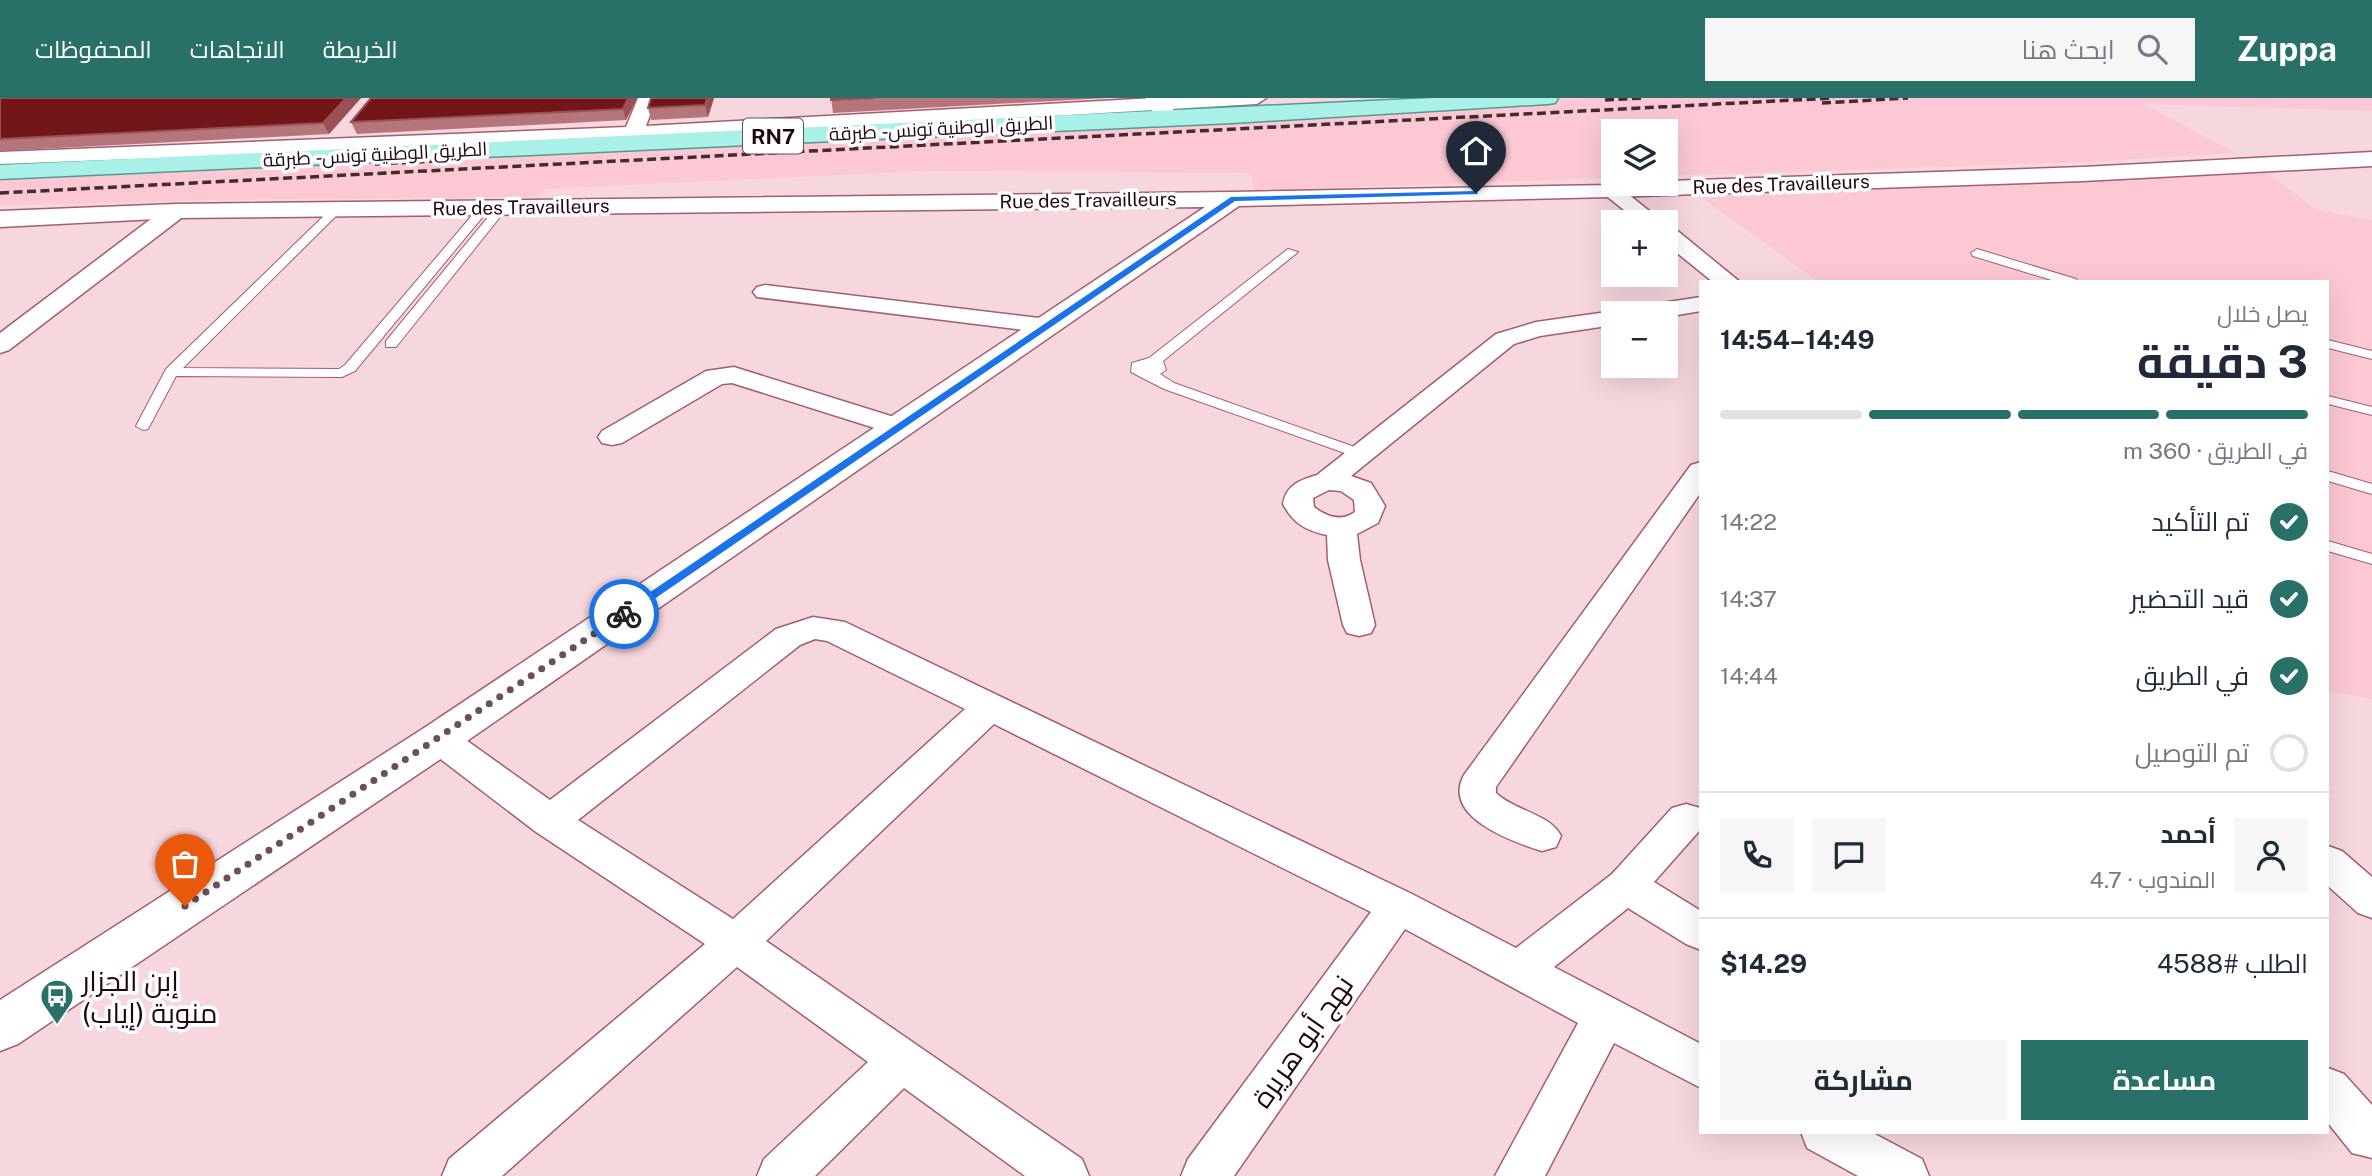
<!DOCTYPE html>
<html lang="ar">
<meta charset="utf-8">
<style>
body{margin:0;font-family:"Public Sans",Cairo,sans-serif;background:#f6f6f7;color:#1f2937;direction:rtl;height:100vh;display:flex;flex-direction:column;font-size:26px;white-space:nowrap}
*{box-sizing:border-box;margin:0}
p{font-size:23px;color:#747a83}
.icon{flex:none;width:38px;height:38px;fill:none;stroke:currentColor;stroke-width:2;stroke-linecap:round;stroke-linejoin:round}
.map{position:relative;flex:1;overflow:hidden;direction:ltr}
.side{position:absolute;left:1699px;top:182px;width:630px;height:854px;display:flex;flex-direction:column;background:#fff;border-radius:0px;box-shadow:0 7px 28px #0002;direction:rtl}
.side>*{flex:none}
.buttons{position:absolute;left:1601px;top:21px;display:grid;gap:14px}
.buttons a{display:grid;place-items:center;width:77px;height:77px;border-radius:0px;background:#fff;box-shadow:0 7px 28px #0002;font-size:35px}
.pin{position:absolute;display:grid;place-items:center;width:60px;height:60px;color:#fff;margin:-72px -30px;border-radius:50% 50% 50% 0;rotate:-45deg;box-shadow:0 0 7px #0007}
.pin .icon{rotate:45deg}
.courier{position:absolute;display:grid;place-items:center;width:70px;height:70px;margin:-35px;border:5px solid #1a73e8;border-radius:50%;background:#fff;color:#222;box-shadow:0 2px 9px #0007}
.head em{font-style:normal;font-weight:700}
.head div{display:flex;flex-direction:column-reverse}
.head{display:flex;align-items:center;justify-content:space-between;height:119px;padding:0 21px}
h1{font-size:46px;font-weight:700;line-height:52px}
.bar{display:grid;grid-template-columns:repeat(4,1fr);gap:10px 7px;align-content:center;height:84px;padding:0 21px}
.bar i{height:9px;border-radius:5px;background:#e0e1e3}
.bar .on{background:#287068}
.bar p{grid-column:span 4}
.line{display:flex;align-items:center;gap:18px;padding:0 21px;border-top:2px solid #e0e1e3}
.line div{flex:1}
.round{display:grid;place-items:center;flex:none;width:74px;height:74px;border-radius:0px;background:#f6f6f7}
ol{padding:0 21px;list-style:none}
li{display:flex;align-items:center;gap:21px;height:77px}
li p{margin-inline-start:auto}
li .icon{padding:7px;border-radius:50%;background:#287068;color:#fff;stroke-width:4}
li:last-child{color:#747a83}
li i{width:38px;height:38px;border:4px solid #e0e1e3;border-radius:50%}
.primary-button{display:flex;gap:14px;margin-top:auto;padding:14px 21px}
.primary-button a{flex:1;height:80px;border-radius:0px;background:#287068;color:#fff;font-size:28px;font-weight:700;line-height:80px;text-align:center}
.primary-button a+a{background:#f6f6f7;color:#1f2937}
header{display:flex;align-items:center;gap:42px;box-sizing:border-box;height:98px;padding:0 35px;background:#287068;color:#fff}
header strong{font-size:33px}
nav{display:flex;gap:38px;margin-inline-start:auto;font-size:24px}
.search{width:490px;height:63px;background:#f6f6f7;display:flex;align-items:center;gap:18px;box-sizing:border-box;padding:0 24px;border-radius:0px;color:#747a83;font-size:26px}
.map>svg:first-child{display:block}
.built{fill:#fcc8d3}
.lines{fill:none;stroke-linecap:round;stroke-linejoin:round}
.lane-casing{stroke:#a25e6e;stroke-width:2}
.street-casing{stroke:#a25e6e;stroke-width:3}
.secondary-casing{stroke:#a25e6e;stroke-width:3}
.primary-casing{stroke:#539991;stroke-width:3}
.lane{fill:#fff;fill-rule:evenodd}
.street{fill:#fff;fill-rule:evenodd}
.secondary{fill:#fff;fill-rule:evenodd}
.primary{fill:#a9f1e8;fill-rule:evenodd}
.rail{stroke:#442a31;stroke-width:3.5;stroke-dasharray:9 4.5;stroke-linecap:butt}
.wall{fill:#b4767b}
.shaded-wall{fill:#9a5054}
.building{fill:#721619;stroke:#9a5054;stroke-width:2}
.route{fill:#1a73e8}
.done{stroke:#6b5056;stroke-width:7;stroke-dasharray:0 12.6}
.labels{text-anchor:middle;dominant-baseline:central;stroke-width:7;stroke-linejoin:round;paint-order:stroke}
.far-street-label{font-size:19px;fill:#20070e;stroke:#fff}
.shield{fill:#fff;stroke:#635156;stroke-width:2}
.shield-label{font-size:21px;font-weight:bold;fill:#20070e}
.near-poi-label{font-size:28px;fill:#20070e;stroke:#fff;text-anchor:start}
.near-street-label{font-size:28px;fill:#20070e;stroke:#fff}
</style>
<header>
<strong>Zuppa</strong>
<div class="search"><svg class="icon" aria-label="search" viewBox="0 0 24 24"><circle cx="10" cy="10" r="6"/><path d="M15 15l6 6"/></svg>ابحث هنا</div>
<nav><a>الخريطة</a><a>الاتجاهات</a><a>المحفوظات</a></nav>
</header>
<div class="map">
<svg width="2372" height="1078" viewBox="0 0 2372 1078">
<rect width="100%" height="100%" fill="#f6d7dd"/>
<g class="built">
<path d="M1587,0H2372V13L2144,6L2235,55L2087,64L1666,78V33H1614L1613,80L1255,92L1250,75L923,73L546,91L534,99L202,102L0,108V83Z"/>
<path d="M2265,73L2317,112L2372,122V601L2328,593V184H1819L1698,97Z"/>
</g>
<g class="lines">
<defs>
<g id="lane">
<path d="M498,107L508,109L396,249H386V243Z"/>
<path d="M480,108L490,110L355,273L342,279L176,278L148,331L143,332L136,328L166,271L333,109L343,111L183,270L339,271L345,267Z"/>
<path d="M1288,151L1298,154L1163,263L1166,272L1160,276L1174,285L1366,353L1368,356L1366,359H1356L1164,291L1131,274L1132,265L1149,260Z"/>
<path d="M1977,151L2076,181L2078,184H2058L1973,158L1971,155Z"/>
<path d="M2328,242L2372,253V261L2328,250Z"/>
<path d="M2328,298L2372,309V317L2328,306Z"/>
<path d="M2328,373L2372,386V396L2328,383Z"/>
<path d="M2328,443L2372,456V466L2328,453Z"/>
</g>
<g id="street">
<path d="M638,0H656L646,28L1155,0H1266L1257,6L633,42L0,66V54L626,29Z"/>
<path d="M1611,86L1618,88L1663,124H1639L1604,96L1601,92L1604,88Z"/>
<path d="M176,107L184,108L187,113L184,118L9,252L0,255V235L168,108Z"/>
<path d="M1666,128L1674,130L1740,184H1713L1666,146Z"/>
<path d="M765,187L1048,221L1057,223L1060,228L1057,233L1048,235L757,199L753,194L757,189Z"/>
<path d="M1701,199V213L1666,219V215H1630L1633,210L1642,208Z"/>
<path d="M1614,213L1623,215H1614V227L1540,238L1514,246L1351,378L1371,385L1385,408L1378,425L1357,436L1360,462L1375,527L1371,535L1359,538L1347,535L1343,527L1328,462L1327,437C1306,433 1293,425 1283,406C1286,387 1300,382 1317,377L1496,236L1536,224ZM1329,392L1341,393L1354,402L1355,414C1341,424 1327,419 1314,409L1313,400Z"/>
<path d="M734,269L910,324L914,330L910,336L900,338L732,285L722,286L622,345L612,347L602,345L598,339L602,333L706,273Z"/>
<path d="M1701,364V394L1496,689V695C1515,713 1550,716 1561,738L1556,749L1542,753C1513,744 1441,719 1464,677L1691,367Z"/>
<path d="M813,519L845,524L1412,796L1516,850L1612,776L1672,710L1686,706L1700,710V732L1654,784L1701,813V852L1686,846L1628,810L1554,869L1701,946V990L1614,945L1545,1078H1495L1578,925L1405,831L1234,1078H1181L1188,1061L1371,814L994,626L766,843L1082,1061L1089,1078H1025L904,990L815,1078H757L764,1061L868,964L737,869L502,1078H442L449,1061L705,846L536,734L426,650L421,641L426,632L439,628L452,632L550,702L776,531ZM815,541L827,543L965,611L733,821L578,722L800,547Z"/>
<path d="M2328,748L2342,753L2372,779V820L2358,815L2328,788Z"/>
<path d="M2328,970L2344,976L2372,1007V1060L2352,1055L2328,1025Z"/>
<path d="M1801,1034H1871L1922,1061L1929,1078H1858L1807,1050Z"/>
</g>
<g id="secondary">
<path d="M1146,0H1168L1177,20L1174,25H1158Z"/>
<path d="M2372,54V68L2083,83L1611,99L1239,108L454,652L18,946L0,953V902L424,630L1205,109L176,120L0,129V113L176,106L1233,94L1666,86V83L2083,69Z"/>
</g>
<path id="primary" d="M1434,0H1558L1555,5L1547,6L1232,25L0,81V67Z"/>
</defs>
<use href="#lane" class="lane-casing"/>
<use href="#street" class="street-casing"/>
<use href="#secondary" class="secondary-casing"/>
<use href="#primary" class="primary-casing"/>
<use href="#lane" class="lane"/>
<use href="#street" class="street"/>
<use href="#secondary" class="secondary"/>
<use href="#primary" class="primary"/>
<g class="rail">
<path d="M1605,2L1644,0"/>
<path d="M1822,5L1908,0"/>
<path d="M375,66L455,62"/>
<path d="M0,95L1834,0"/>
</g>
</g>
<g class="wall">
<path d="M0,0H361L329,36L0,53Z"/>
<path d="M637,0L626,22L357,36L351,24Z"/>
<path d="M651,0H714L708,19L651,22L648,10Z"/>
<path d="M831,0H1107L833,15Z"/>
</g>
<g class="shaded-wall">
<path d="M346,0H361L329,36L323,25Z"/>
<path d="M628,0H637L626,22L623,11Z"/>
<path d="M707,0H714L708,19L705,7Z"/>
</g>
<g class="building">
<path d="M0,0H346L323,25L0,41Z"/>
<path d="M371,0H628L623,11L351,24Z"/>
<path d="M651,0H707L705,7L648,10Z"/>
<path d="M831,0H874L831,2Z"/>
</g>
<path class="route" d="M1476,93L1478,96L1235,103L628,519H620L618,516L1231,99Z"/>
<g class="lines">
<path class="done" d="M185,808L624,516"/>
</g>
<defs>
<symbol id="bus-pin" viewBox="-11 -11 22 30"><path d="M0 17L-7.5 6A9.5 9.5 0 1 1 7.5 6Z" fill="#287068" stroke="#fff"/><path d="M-5-6H5V4H4V6H2V4H-2V6H-4V4H-5ZM-3.5-4V0h7V-4ZM-3.5 1.2v1.5H-2V1.2ZM2 1.2v1.5H3.5V1.2Z" fill="#fff"/></symbol>
</defs>
<g fill-rule="evenodd">
<use href="#bus-pin" x="38" y="879" width="38" height="52"/>
</g>
<g class="labels">
<g class="far-street-label">
<text transform="translate(941 30) rotate(-3)">الطريق الوطنية تونس - طبرقة</text>
<text transform="translate(375 56) rotate(-3)">الطريق الوطنية تونس - طبرقة</text>
<text transform="translate(1781 86) rotate(-2)">Rue des Travailleurs</text>
<text transform="translate(1088 102) rotate(-1)">Rue des Travailleurs</text>
<text transform="translate(521 109) rotate(-1)">Rue des Travailleurs</text>
</g>
<rect class="shield" x="743" y="20.5" width="60" height="35" rx="5"/>
<g class="shield-label">
<text x="773" y="38">RN7</text>
</g>
<g class="near-poi-label">
<text x="82" y="882">إبن الجزار<tspan x="82" dy="32">منوبة (إياب)</tspan></text>
</g>
<g class="near-street-label">
<text transform="translate(1302 943) rotate(-55)">نهج أبو هريرة</text>
</g>
</g>
</svg>
<div class="buttons">
<a><svg class="icon" aria-label="layers" viewBox="0 0 24 24"><path d="M12 4l9 5-9 5-9-5zM3 14l9 5 9-5"/></svg></a>
<a>+</a>
<a>−</a>
</div>
<div class="pin" style="left:185px;top:808px;background:#ea580c"><svg class="icon" aria-label="bag" viewBox="0 0 24 24"><path d="M5 8h14l-1 12H6zM9 8a3 3 0 0 1 6 0"/></svg></div>
<div class="pin" style="left:1476px;top:95px;background:#1f2937"><svg class="icon" aria-label="home" viewBox="0 0 24 24"><path d="M3 11l9-7 9 7M6 9v11h12V9"/></svg></div>
<div class="courier" style="left:624px;top:516px"><svg class="icon" aria-label="bike" viewBox="0 0 24 24"><circle cx="6" cy="16" r="4"/><circle cx="18" cy="16" r="4"/><path d="M6 16l4-8h5l3 8M10 8l3 8H6M13 5h3"/></svg></div>
<section class="side">
<div class="head"><div><h1>3 دقيقة</h1><p>يصل خلال</p></div><em>14:49–14:54</em></div>
<div class="bar"><i class="on"></i><i class="on"></i><i class="on"></i><i></i><p>في الطريق · 360 m</p></div>
<ol>
<li><svg class="icon" aria-label="check" viewBox="0 0 24 24"><path d="M5 12l5 5 9-10"/></svg>تم التأكيد<p>14:22</p></li>
<li><svg class="icon" aria-label="check" viewBox="0 0 24 24"><path d="M5 12l5 5 9-10"/></svg>قيد التحضير<p>14:37</p></li>
<li><svg class="icon" aria-label="check" viewBox="0 0 24 24"><path d="M5 12l5 5 9-10"/></svg>في الطريق<p>14:44</p></li>
<li><i></i>تم التوصيل</li>
</ol>
<div class="line" style="height:126px"><a class="round"><svg class="icon" aria-label="person" viewBox="0 0 24 24"><circle cx="12" cy="8" r="4"/><path d="M4 21q1-7 8-7t8 7"/></svg></a><div><b>أحمد</b><p>المندوب · 4.7</p></div><a class="round"><svg class="icon" aria-label="chat" viewBox="0 0 24 24"><path d="M4 5h16v11H9l-5 4z"/></svg></a><a class="round"><svg class="icon" aria-label="phone" viewBox="0 0 24 24"><path d="M5 4h4l2 5-3 2q2 4 5 5l2-3 5 2v4C11 20 4 13 5 4z"/></svg></a></div>
<div class="line" style="height:91px"><div>الطلب #4588</div><b>$14.29</b></div>
<div class="primary-button"><a>مساعدة</a><a>مشاركة</a></div>
</section>
</div>
